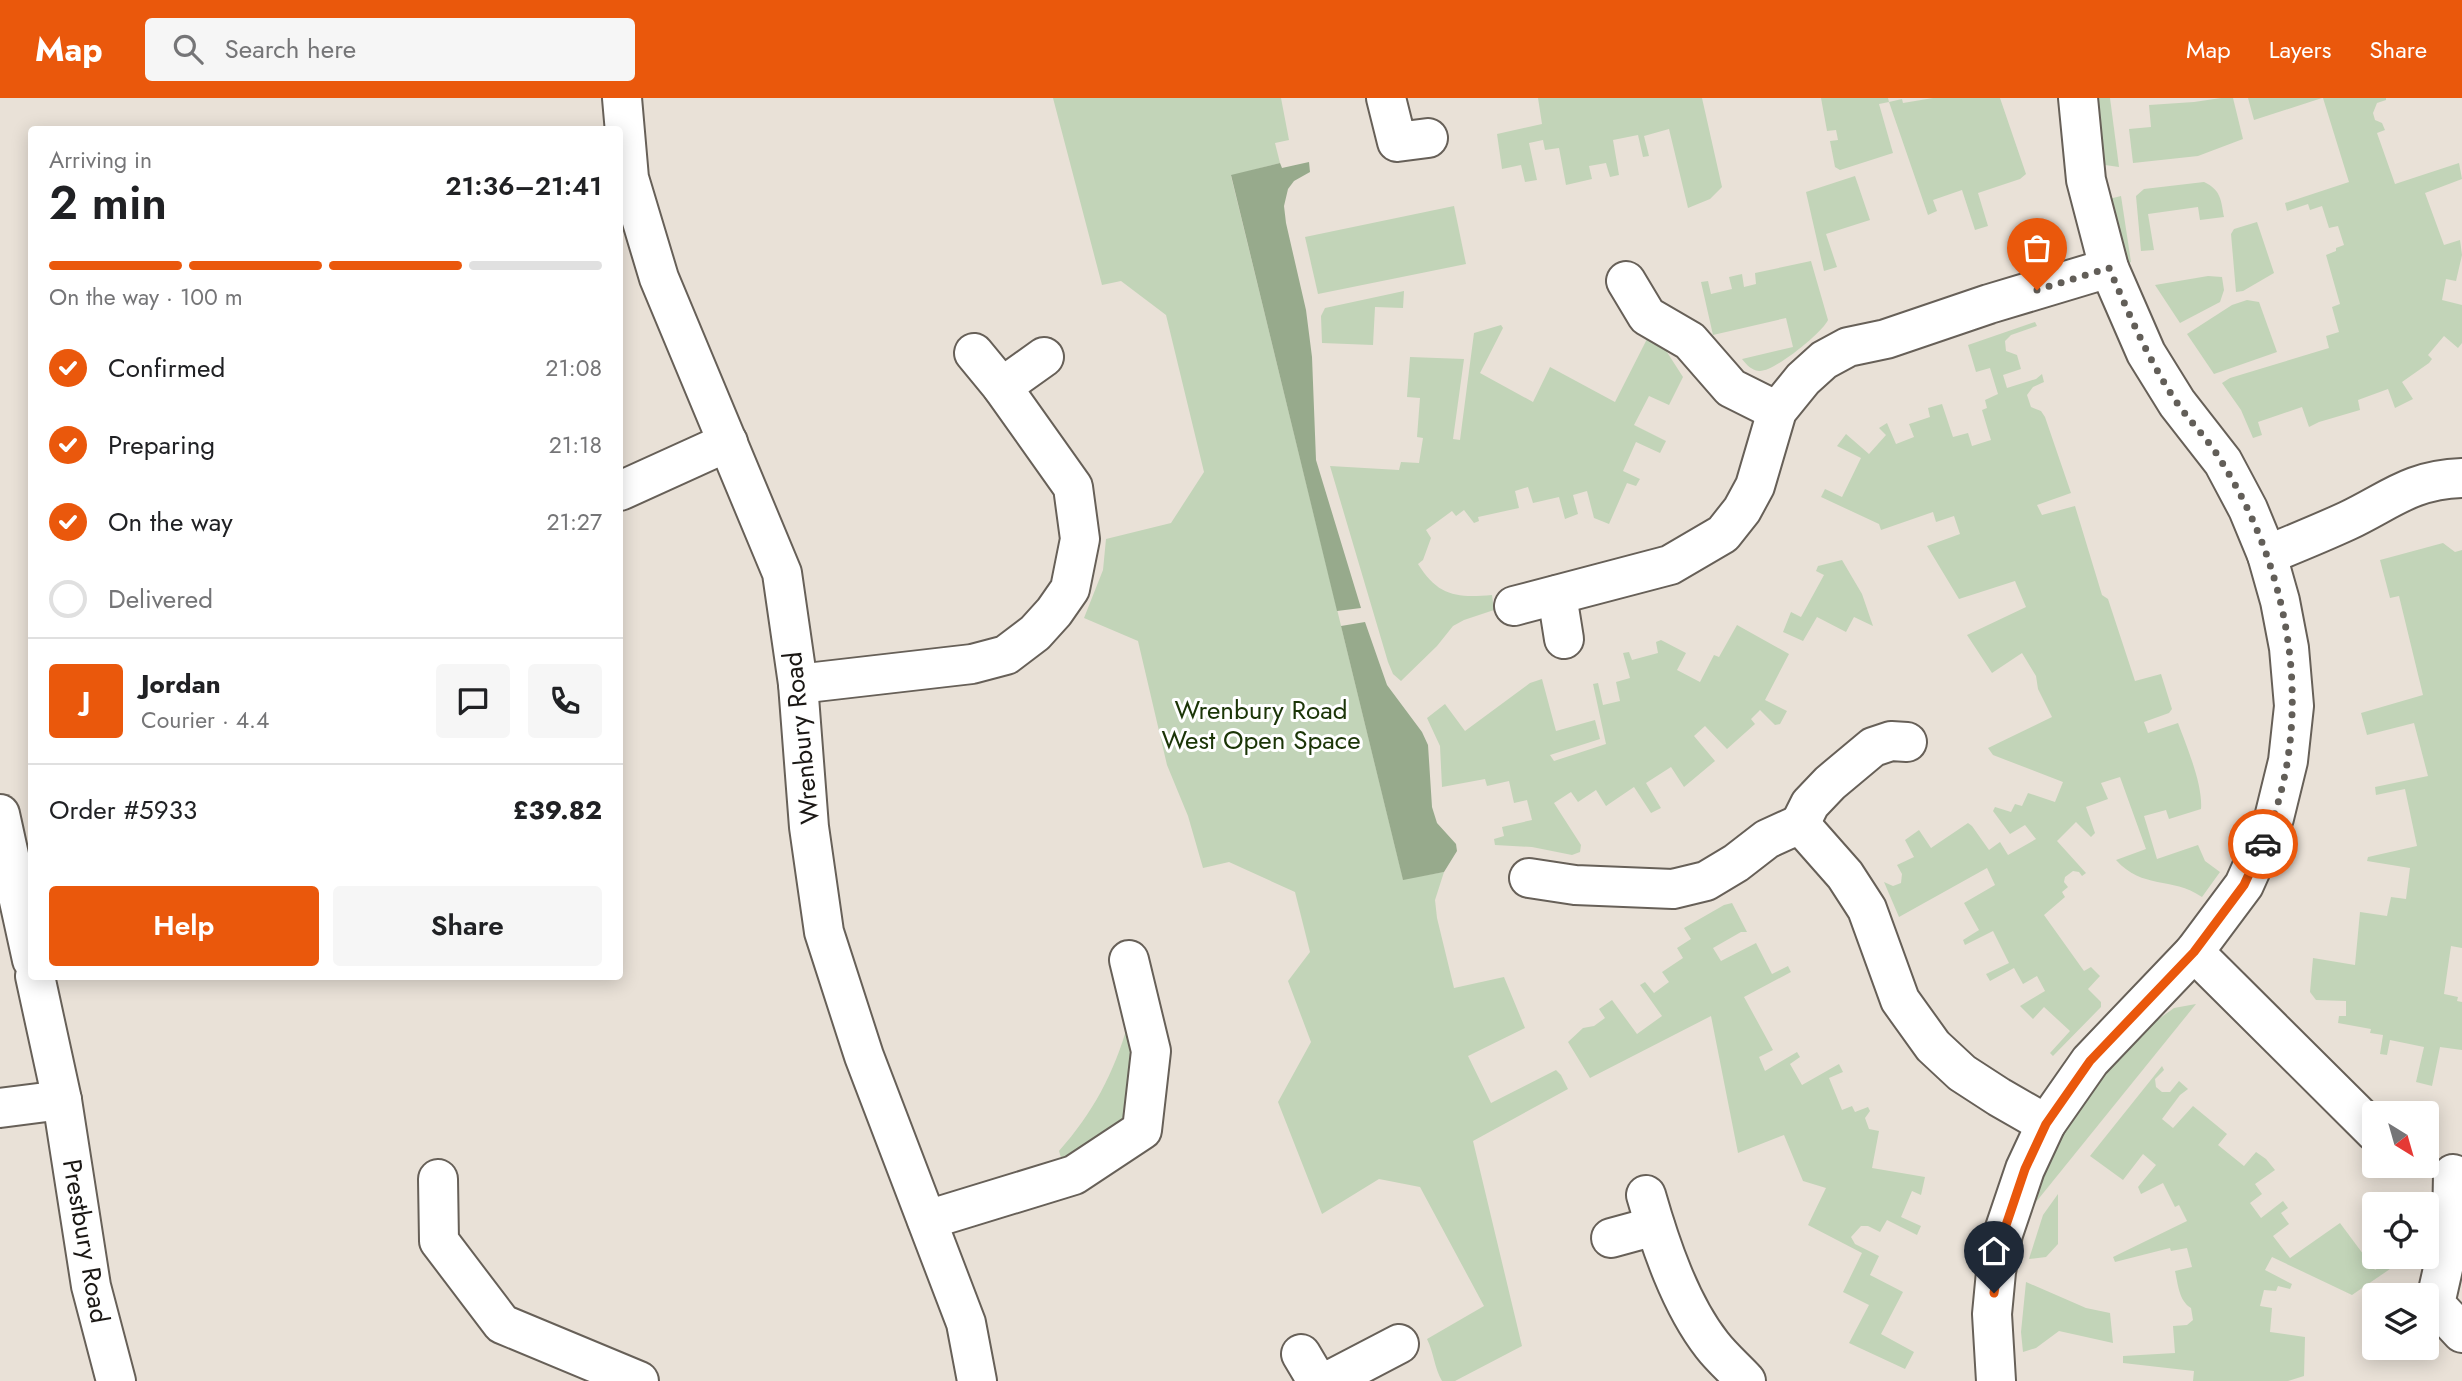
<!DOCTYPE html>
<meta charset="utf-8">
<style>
body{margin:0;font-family:Jost,sans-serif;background:#f6f6f6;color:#202124;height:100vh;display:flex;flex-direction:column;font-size:26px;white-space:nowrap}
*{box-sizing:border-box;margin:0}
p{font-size:23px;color:#757577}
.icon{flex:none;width:38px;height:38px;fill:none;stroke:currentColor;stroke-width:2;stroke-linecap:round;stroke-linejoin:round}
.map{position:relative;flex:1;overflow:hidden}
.details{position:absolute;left:28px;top:28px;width:595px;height:854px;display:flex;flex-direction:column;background:#fff;border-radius:7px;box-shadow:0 4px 18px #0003}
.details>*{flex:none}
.needle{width:46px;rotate:143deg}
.buttons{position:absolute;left:2362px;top:1003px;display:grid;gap:14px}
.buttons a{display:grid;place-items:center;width:77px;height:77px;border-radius:7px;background:#fff;box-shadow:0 4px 18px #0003;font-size:35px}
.pin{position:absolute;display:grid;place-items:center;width:60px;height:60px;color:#fff;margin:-72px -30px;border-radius:50% 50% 50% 0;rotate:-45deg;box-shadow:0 0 7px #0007}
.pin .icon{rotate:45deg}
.courier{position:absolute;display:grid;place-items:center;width:70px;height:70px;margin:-35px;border:5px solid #ea580c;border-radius:50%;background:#fff;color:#222;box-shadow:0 2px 9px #0007}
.head em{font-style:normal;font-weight:600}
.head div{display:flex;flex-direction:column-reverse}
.head{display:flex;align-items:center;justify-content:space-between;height:119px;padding:0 21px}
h1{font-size:46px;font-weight:600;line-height:52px}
.bar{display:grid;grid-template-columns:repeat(4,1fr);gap:10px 7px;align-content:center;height:84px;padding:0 21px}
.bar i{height:9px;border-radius:5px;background:#e0e0e0}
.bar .current{background:#ea580c}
.bar p{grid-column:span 4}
.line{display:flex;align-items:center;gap:18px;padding:0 21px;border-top:2px solid #e0e0e0}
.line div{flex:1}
.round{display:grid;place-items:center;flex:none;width:74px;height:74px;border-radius:7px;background:#f6f6f6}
ol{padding:0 21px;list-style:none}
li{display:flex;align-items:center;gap:21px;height:77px}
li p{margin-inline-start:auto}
li .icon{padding:7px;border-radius:50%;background:#ea580c;color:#fff;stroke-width:4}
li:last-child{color:#757577}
li i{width:38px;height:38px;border:4px solid #e0e0e0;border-radius:50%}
.action{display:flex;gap:14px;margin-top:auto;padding:14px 21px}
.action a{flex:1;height:80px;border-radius:7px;background:#ea580c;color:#fff;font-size:28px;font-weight:600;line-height:80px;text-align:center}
.action a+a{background:#f6f6f6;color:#202124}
header{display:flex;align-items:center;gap:42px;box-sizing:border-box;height:98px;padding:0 35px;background:#ea580c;color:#fff}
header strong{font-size:33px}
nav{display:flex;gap:38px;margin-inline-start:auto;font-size:24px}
.search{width:490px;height:63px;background:#f6f6f6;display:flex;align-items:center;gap:18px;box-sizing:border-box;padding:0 24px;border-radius:7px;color:#757577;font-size:26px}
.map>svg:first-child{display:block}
.green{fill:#c2d4b8}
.forest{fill:#97aa8c}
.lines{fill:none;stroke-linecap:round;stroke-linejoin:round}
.minor-casing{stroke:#676058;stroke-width:42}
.minor{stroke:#fff;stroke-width:38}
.done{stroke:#625e58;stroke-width:7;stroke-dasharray:0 12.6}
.route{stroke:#ea580c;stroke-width:9}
.labels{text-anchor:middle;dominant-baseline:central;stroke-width:6;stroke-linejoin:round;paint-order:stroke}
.park-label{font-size:26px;fill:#1b3507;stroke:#fff}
.street-label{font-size:26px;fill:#1a1714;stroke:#fff}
</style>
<header>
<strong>Map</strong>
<div class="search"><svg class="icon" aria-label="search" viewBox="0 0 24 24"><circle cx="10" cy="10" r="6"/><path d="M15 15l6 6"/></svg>Search here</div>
<nav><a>Map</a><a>Layers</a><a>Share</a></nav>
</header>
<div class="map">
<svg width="2462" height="1283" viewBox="0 0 2462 1283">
<rect width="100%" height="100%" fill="#e9e1d7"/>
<g class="green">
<path d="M1053,0H1281L1289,42L1275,45L1280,65L1231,78L1403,781L1444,774L1435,802L1437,820L1454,890L1504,879L1525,930L1468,958L1491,1005L1556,972L1561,977L1568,991L1473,1043L1522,1248L1455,1283H1442C1434,1269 1434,1255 1427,1241L1484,1208L1420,1089L1379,1081L1322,1116L1278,1004L1311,944L1288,883L1310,854L1295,794L1229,764L1203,770L1188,718L1167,667L1138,543L1084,520L1103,472L1106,441L1171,425L1204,374L1166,217L1121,183L1102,187Z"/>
<path d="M1538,0H1702L1722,89L1710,101L1688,110L1669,31L1644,38L1649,58L1643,59L1638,37L1613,42L1619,77L1610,79L1606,65L1589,68L1592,81L1566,87L1559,50L1545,52L1543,42L1529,45L1537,82L1525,84L1521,67L1502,71L1497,36L1542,26Z"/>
<path d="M1821,0H1888L1889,4L1902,1L1903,5L1933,0H2000L2026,76L2020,81L1978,95L1988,128L1975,132L1962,92L1933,102L1937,113L1928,117L1889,4L1879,6L1893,55L1840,72L1835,69L1830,43L1838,42L1836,32L1827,33Z"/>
<path d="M2097,0H2110L2119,69L2105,67Z"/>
<path d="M2221,0H2233L2243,41L2198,58L2133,65L2129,31L2151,29L2149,7L2194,4Z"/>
<path d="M2248,0H2322L2254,22Z"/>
<path d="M2323,0H2386V2L2377,5L2373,15L2375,22L2382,25L2385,32L2377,35L2395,86L2459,65L2462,81L2425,95L2444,147L2460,142L2462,157L2456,183L2446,181L2442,202L2462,207V245L2458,250L2444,238L2428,257L2432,261L2429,265L2402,284L2413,301L2395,310L2388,291L2358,302L2360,312L2319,324L2309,329L2302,309L2258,324L2262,337L2253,340L2241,312L2222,285L2230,280L2329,250L2326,238L2339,234L2332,209L2340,206L2326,157L2336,153V150L2344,147L2338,128L2329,130L2322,108L2310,112L2308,106L2287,113L2285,105L2349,84Z"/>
<path d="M1855,78L1870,122L1826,136L1837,169L1824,173L1806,94Z"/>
<path d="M2204,84C2221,92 2221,102 2224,119L2200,122L2198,109L2148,116L2154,152L2141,153L2136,98L2144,91Z"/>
<path d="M2121,98L2131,164L2127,165L2109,101Z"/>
<path d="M1454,108L1466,166L1318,196L1305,139Z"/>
<path d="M2257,124L2274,175L2243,193L2236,194L2231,136L2234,131Z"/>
<path d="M1811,163L1828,222C1823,234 1773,275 1759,273C1751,272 1747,267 1742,261L1793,249L1786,220L1713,237L1701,184L1708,183L1711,196L1732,191L1729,179L1742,176L1744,189L1756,186L1755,175Z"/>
<path d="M2208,178L2222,179L2224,192L2220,204L2180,225L2155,187Z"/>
<path d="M1404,193L1403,210L1375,209L1373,247L1322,245L1321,218L1325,210Z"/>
<path d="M2247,202L2259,204L2277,254L2214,276L2187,236L2232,207Z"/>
<path d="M2035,224L2037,228L2011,237L2005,243L2006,253L2017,257L2021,271L2003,277L2007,290L2036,281L2042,276L2044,284L2033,289L2027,297L2031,309L2041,313L2045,319L2071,395L2037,407L2042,417L2075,408L2102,497L2108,501L2135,583L2161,576L2172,611L2169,615L2144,624L2148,635L2178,625C2187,649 2203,687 2201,711L2169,721L2166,712L2144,718L2157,761L2198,747L2205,763L2220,774L2202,799C2171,778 2143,792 2116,762L2146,751L2120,679L2101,685L2108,701L2086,709L2095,735L2091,739L2076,724L2057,743L2086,775L2082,778L2079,774L2073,773L2065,779L2064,784L2068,789L2062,794L2065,799L2044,817L2084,873L2091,869L2100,878L2088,891L2101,904V909L2053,958L2050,955L2070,933L2044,909L2033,921L2020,908L2045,893L2037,878L2023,886L2014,870L1990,883L1986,876L2009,865L1993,833L1965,847L1963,842L1979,832L1964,805L1995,787L1987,770L1899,819L1884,784L1893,788L1901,785L1902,776L1897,767L1914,759L1905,742L1919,732L1931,750L1968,725L1972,728L1989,752L2000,744L2008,757L2036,741L2025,727L2010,736L1993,713L1995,709L2011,714L2015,706L2022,708L2028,695L2055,704L2063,684L1993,657L1988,650L2052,619L2038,591L2036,578L2022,555L1992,575L1967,537L2026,509L2015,483L1959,501L1927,448L1960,436L1954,418L1936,424L1933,414L1881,432L1879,426L1821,399L1825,391L1842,399L1861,360L1837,348L1846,336L1869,356L1886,337L1879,330L1887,325L1896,346L1914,339L1909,326L1930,319L1928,310L1942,306L1953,339L1968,335L1972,348L1991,342L1982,312L1987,310L1985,302L1998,296L1990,270L1976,274L1968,247Z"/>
<path d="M1501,227L1503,230L1480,275L1533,304L1550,269L1615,304L1647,241L1665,251L1683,279L1669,307L1649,298L1634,327L1666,343L1660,355L1636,344L1623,373L1640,381L1636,388L1627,385L1609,426L1594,420L1587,393L1573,397L1578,416L1565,421L1559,399L1533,405L1528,389L1515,393L1519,410L1478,419L1479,423L1474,425L1464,412L1456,418L1452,413L1426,432L1431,440L1423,462L1418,466C1438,498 1456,500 1492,497L1494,512L1464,522L1453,528L1437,548L1401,583L1393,576L1388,564L1330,368L1399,372L1401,364L1419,365L1423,340L1417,339L1420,300L1407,299L1410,259L1464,261L1453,341L1460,342L1474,235Z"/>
<path d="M2443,445L2455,454L2462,452V850L2451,848L2444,896L2458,899L2457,903L2462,904V952L2440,949L2432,988L2416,984L2424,949L2390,942L2387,957L2380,956L2383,937L2370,935L2371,931L2338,925L2339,918H2346V903L2316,902L2310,894L2313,860L2355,867L2360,814L2387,818L2391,799L2406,801L2410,770L2367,763L2368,759L2417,748L2405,691L2376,697L2375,689L2428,678L2414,625L2367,637L2361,615L2423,597L2399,498L2390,500L2380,462Z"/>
<path d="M1842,462L1862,496L1873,528L1854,519L1846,534L1817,519L1803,543L1783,534L1791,514L1801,519L1824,477L1816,473L1818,468Z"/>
<path d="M1737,527L1789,556L1765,602L1787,613L1780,626L1775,627L1760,612L1751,621L1755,626L1727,651L1705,628L1694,638L1715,663L1684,689L1671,669L1646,685L1661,710L1651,715L1634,689L1606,708L1596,692L1578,704L1571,694L1554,705L1581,747L1580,754L1572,757L1532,749L1495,747L1494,741L1504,738L1502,729L1532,722L1527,702L1514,705L1509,683L1487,688L1485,681L1442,689L1440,648L1427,620L1445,606L1465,633L1530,585L1542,581L1556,633L1595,622L1600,641L1550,657L1554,663L1606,646L1593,586L1598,585L1603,607L1620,603L1616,584L1630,580L1623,555L1629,554L1632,562L1658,555L1656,544L1661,542L1686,555L1677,572L1700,584L1714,557L1719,559Z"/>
<path d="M1732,805L1747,834H1741L1713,850L1721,863L1756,845L1772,876L1788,868L1791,874L1744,899L1773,952L1759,959L1765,973L1797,954L1800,959L1790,966L1802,987L1839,966L1843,974L1829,980L1842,1012L1852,1008L1855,1014L1868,1009L1870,1013L1865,1020L1869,1031L1879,1033L1872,1070L1925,1079L1921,1097L1912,1093L1901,1119L1921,1128L1917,1137L1887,1122L1880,1134L1868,1128H1861L1851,1139L1855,1146L1879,1158L1870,1177L1903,1194L1881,1236L1914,1254L1905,1271L1849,1245L1869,1207L1843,1194L1862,1155L1808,1127L1826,1090L1803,1083L1784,1037L1738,1055L1711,918L1590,980L1568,944L1583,930L1594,928L1605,920L1599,911L1612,902L1637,936L1662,918L1640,887L1645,884L1654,895L1669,884L1662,874L1683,860L1677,850L1691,841L1684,830L1724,807Z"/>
<path d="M2196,906L2036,1104L2042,1082L2063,1035L2090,990L2156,923L2174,910Z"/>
<path d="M1128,926L1139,957L1136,993L1119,1028L1062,1063L1059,1053C1093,1015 1114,975 1128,926Z"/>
<path d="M2162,968L2164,972L2155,981L2156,989L2162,994H2170L2179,983L2188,991L2180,997L2162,1021L2173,1030L2193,1008L2227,1036L2218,1047L2244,1068L2256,1054L2266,1061L2275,1072L2255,1086L2262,1096L2250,1105L2261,1120L2283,1103L2288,1110L2281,1115L2289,1126L2273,1138L2290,1160L2340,1125L2375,1172L2387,1165L2390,1171L2352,1197L2272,1159L2265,1172L2292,1186L2290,1191L2278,1188L2276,1193L2264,1192L2260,1208L2272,1210L2270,1234L2305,1239L2304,1278L2288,1283H2193L2194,1273L2123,1265V1258L2175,1255L2173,1228L2187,1227L2193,1222L2191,1210C2179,1203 2178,1186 2175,1173L2192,1169L2187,1150L2171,1153L2170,1150L2115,1164L2113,1159L2187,1123L2179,1107L2175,1109L2163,1085L2141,1096L2138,1089L2156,1067L2143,1056L2123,1082L2090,1058Z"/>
<path d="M2058,1096V1146L2046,1159L2029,1161L2043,1117Z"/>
<path d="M2026,1184L2086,1210L2110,1215L2113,1245L2059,1233L2036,1250L2023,1254L2021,1234Z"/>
</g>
<g class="forest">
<path d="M1309,64L1310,74L1294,83L1288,91L1284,108L1286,125L1306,212L1312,259L1316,362L1361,510L1337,513L1231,77L1280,65L1282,70Z"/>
<path d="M1365,524L1387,587L1422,634L1428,647L1432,709L1437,725L1456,746L1457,753L1444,774L1403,782L1341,528Z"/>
</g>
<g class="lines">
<defs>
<g id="minor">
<path d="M622,0L629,80L659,180L782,475L798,586L809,729L824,834L864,958L966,1225L977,1283"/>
<path d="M1386,0L1397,44L1428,40"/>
<path d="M1626,183L1647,218L1690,243L1731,290L1777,313"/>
<path d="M1002,289L1044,259"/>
<path d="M620,393L728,344"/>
<path d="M2267,457C2294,446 2321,435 2347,423C2391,402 2410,382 2462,380"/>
<path d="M1557,497L1564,541"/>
<path d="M1514,508L1670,467L1723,436L1742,412L1755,388L1777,313L1803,281L1824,262L1848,249L1886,241L1989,206L2109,170"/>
<path d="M798,586L972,566L1006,557L1035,535L1054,514L1070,491L1080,441L1073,389L1002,289L974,255"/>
<path d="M0,716L32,862"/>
<path d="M1800,726L1810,706L1830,685L1873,649L1891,643L1907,644"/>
<path d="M1529,780L1575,787L1673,791L1706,783L1736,765L1767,741L1800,726L1845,777L1867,811L1900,902L1933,948L1962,975L1999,999L2046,1026"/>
<path d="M2194,854L2375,1034"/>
<path d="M35,878L62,1002L91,1188L116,1283"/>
<path d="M0,1010L62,1002"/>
<path d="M2453,1076L2452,1131L2435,1206L2462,1235"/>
<path d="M438,1081L439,1143L502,1226L639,1283"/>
<path d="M1646,1097C1660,1146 1680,1206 1712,1247C1722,1260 1735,1271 1746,1283"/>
<path d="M927,1122L1074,1077L1142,1032L1151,953L1129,862"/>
<path d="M1611,1140L1655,1128"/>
<path d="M1301,1256L1317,1283"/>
<path d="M1328,1283L1399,1246"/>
<path d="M1996,1283L1992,1216L1996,1174L2003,1136L2025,1071L2046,1026L2090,963L2194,854L2244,787L2274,720L2288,663L2294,608L2289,550L2280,503L2267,457L2248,411L2223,364L2177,305L2146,255L2109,170L2086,82L2078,0"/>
</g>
</defs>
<use href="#minor" class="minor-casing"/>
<use href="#minor" class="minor"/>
</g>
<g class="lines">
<path class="done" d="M2037,192L2109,170C2129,216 2148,261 2175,302C2190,324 2210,343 2223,366C2292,477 2317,624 2263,746"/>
<path class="route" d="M1994,1195L2003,1136L2025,1071L2046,1026L2090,963L2194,854L2244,787L2263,746"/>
</g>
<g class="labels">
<g class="park-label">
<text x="1261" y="612">Wrenbury Road<tspan x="1261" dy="30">West Open Space</tspan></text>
</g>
<g class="street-label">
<text transform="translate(801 640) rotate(-96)">Wrenbury Road</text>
<text transform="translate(86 1143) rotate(80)">Prestbury Road</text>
</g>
</g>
</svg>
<div class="buttons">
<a><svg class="needle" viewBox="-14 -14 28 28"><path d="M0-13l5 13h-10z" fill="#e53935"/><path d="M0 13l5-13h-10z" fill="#757577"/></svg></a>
<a><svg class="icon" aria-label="locate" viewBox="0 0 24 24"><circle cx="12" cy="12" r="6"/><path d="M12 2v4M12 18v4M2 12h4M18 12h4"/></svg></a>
<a><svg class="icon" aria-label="layers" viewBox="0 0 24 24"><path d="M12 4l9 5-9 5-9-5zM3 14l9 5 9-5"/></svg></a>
</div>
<div class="pin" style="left:2037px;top:192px;background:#ea580c"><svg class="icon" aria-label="bag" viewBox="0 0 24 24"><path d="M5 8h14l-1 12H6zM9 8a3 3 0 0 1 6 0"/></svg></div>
<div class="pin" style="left:1994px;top:1195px;background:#1f2937"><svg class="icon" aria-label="home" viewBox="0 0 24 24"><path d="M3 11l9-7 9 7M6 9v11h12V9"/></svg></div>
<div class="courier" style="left:2263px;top:746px"><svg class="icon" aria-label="car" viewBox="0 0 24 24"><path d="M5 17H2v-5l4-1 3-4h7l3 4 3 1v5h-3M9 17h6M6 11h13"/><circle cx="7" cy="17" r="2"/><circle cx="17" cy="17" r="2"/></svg></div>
<section class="details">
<div class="head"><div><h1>2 min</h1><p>Arriving in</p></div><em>21:36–21:41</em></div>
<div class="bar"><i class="current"></i><i class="current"></i><i class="current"></i><i></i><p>On the way · 100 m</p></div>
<ol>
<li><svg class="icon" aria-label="check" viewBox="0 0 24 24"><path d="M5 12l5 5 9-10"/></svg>Confirmed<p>21:08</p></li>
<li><svg class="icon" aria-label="check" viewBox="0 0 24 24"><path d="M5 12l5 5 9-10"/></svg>Preparing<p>21:18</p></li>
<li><svg class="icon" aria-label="check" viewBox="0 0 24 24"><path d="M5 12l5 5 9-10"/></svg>On the way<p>21:27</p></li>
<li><i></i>Delivered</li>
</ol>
<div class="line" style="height:126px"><b class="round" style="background:#ea580c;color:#fff">J</b><div><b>Jordan</b><p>Courier · 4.4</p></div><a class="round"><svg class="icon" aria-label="chat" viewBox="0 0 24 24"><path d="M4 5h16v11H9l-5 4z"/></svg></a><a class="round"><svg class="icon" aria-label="phone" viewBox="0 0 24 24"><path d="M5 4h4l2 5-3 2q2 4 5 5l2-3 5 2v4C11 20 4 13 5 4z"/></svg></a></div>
<div class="line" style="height:91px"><div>Order #5933</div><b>£39.82</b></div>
<div class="action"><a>Help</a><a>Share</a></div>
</section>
</div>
